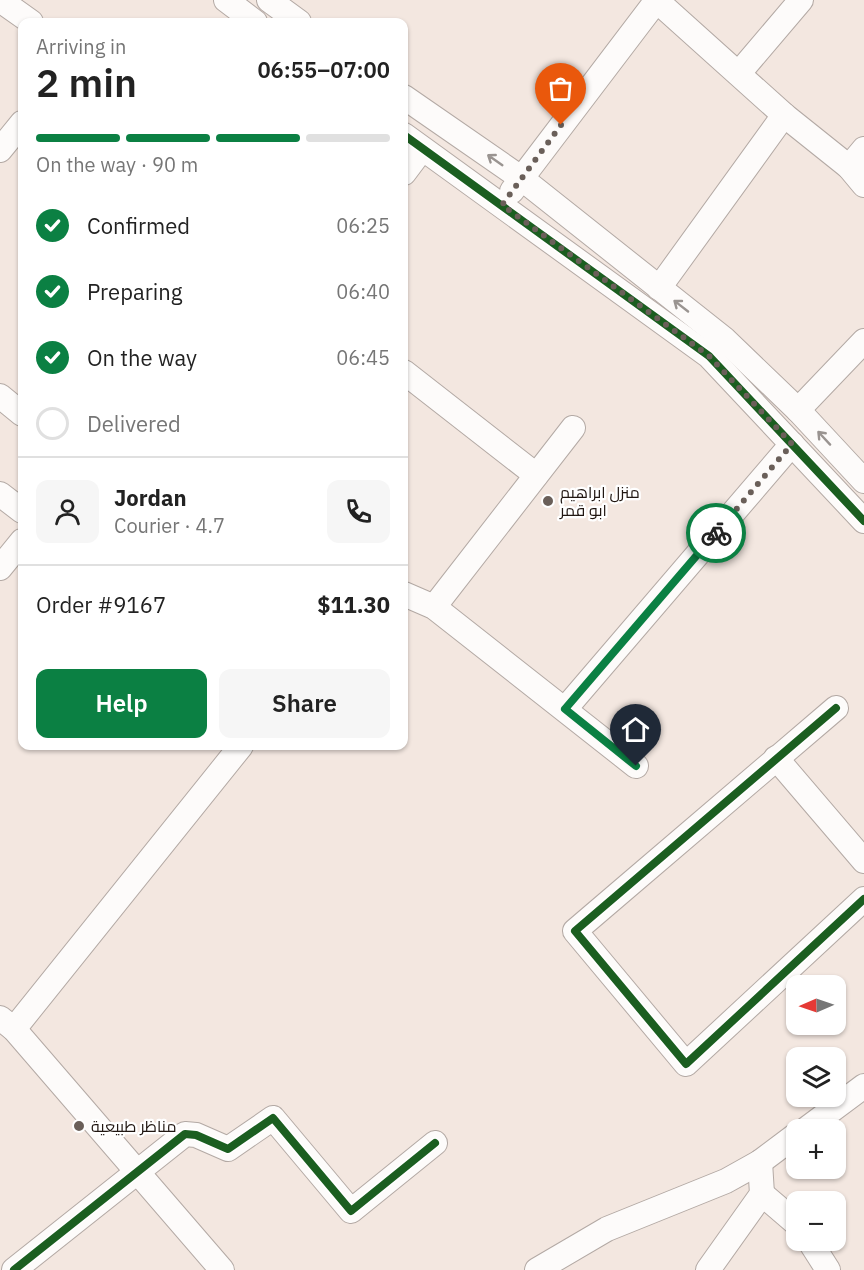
<!DOCTYPE html>
<meta charset="utf-8">
<style>
body{margin:0;font-family:"IBM Plex Sans",Cairo,sans-serif;background:#f6f6f6;color:#222;height:100vh;display:flex;flex-direction:column;font-size:22px;white-space:nowrap}
*{box-sizing:border-box;margin:0}
p{font-size:20px;color:#767676}
.icon{flex:none;width:33px;height:33px;fill:none;stroke:currentColor;stroke-width:2;stroke-linecap:round;stroke-linejoin:round}
.map{position:relative;flex:1;overflow:hidden}
.panel{position:absolute;left:18px;top:18px;width:390px;height:732px;display:flex;flex-direction:column;background:#fff;border-radius:12px;box-shadow:0 2px 4px #0004}
.panel>*{flex:none}
.needle{width:39px;rotate:268deg}
.buttons{position:absolute;left:786px;top:975px;display:grid;gap:12px}
.buttons a{display:grid;place-items:center;width:60px;height:60px;border-radius:12px;background:#fff;box-shadow:0 2px 4px #0004;font-size:30px}
.pin{position:absolute;display:grid;place-items:center;width:51px;height:51px;color:#fff;margin:-62px -26px;border-radius:50% 50% 50% 0;rotate:-45deg;box-shadow:0 0 6px #0007}
.pin .icon{rotate:45deg}
.courier{position:absolute;display:grid;place-items:center;width:60px;height:60px;margin:-30px;border:4px solid #0b8043;border-radius:50%;background:#fff;color:#222;box-shadow:0 2px 8px #0007}
.overview em{font-style:normal;font-weight:600}
.overview div{display:flex;flex-direction:column-reverse}
.overview{display:flex;align-items:center;justify-content:space-between;height:102px;padding:0 18px}
h1{font-size:39px;font-weight:600;line-height:45px}
.bar{display:grid;grid-template-columns:repeat(4,1fr);gap:9px 6px;align-content:center;height:72px;padding:0 18px}
.bar i{height:8px;border-radius:4px;background:#e0e0e0}
.bar .current{background:#0b8043}
.bar p{grid-column:span 4}
.line{display:flex;align-items:center;gap:15px;padding:0 18px;border-top:2px solid #e0e0e0}
.line div{flex:1}
.round{display:grid;place-items:center;flex:none;width:63px;height:63px;border-radius:12px;background:#f6f6f6}
ol{padding:0 18px;list-style:none}
li{display:flex;align-items:center;gap:18px;height:66px}
li p{margin-inline-start:auto}
li .icon{padding:6px;border-radius:50%;background:#0b8043;color:#fff;stroke-width:4}
li:last-child{color:#767676}
li i{width:33px;height:33px;border:3px solid #e0e0e0;border-radius:50%}
.cta{display:flex;gap:12px;margin-top:auto;padding:12px 18px}
.cta a{flex:1;height:69px;border-radius:12px;background:#0b8043;color:#fff;font-size:24px;font-weight:600;line-height:69px;text-align:center}
.cta a+a{background:#f6f6f6;color:#222}
.map>svg:first-child{display:block}
.lines{fill:none;stroke-linecap:round;stroke-linejoin:round}
.minor-casing{stroke:#b3a9a4;stroke-width:26}
.minor{stroke:#fdfbfa;stroke-width:24}
.cycleway-casing{stroke:#fff;stroke-width:11}
.cycleway{stroke:#1b5e20;stroke-width:8}
.oneway{stroke:#9a9491}
.done{stroke:#6a5f59;stroke-width:6;stroke-dasharray:0 10.8}
.route{stroke:#0b8043;stroke-width:8}
.poi-dot{fill:#6a5f59;stroke:#fff;stroke-width:2}
.labels{text-anchor:middle;dominant-baseline:central;stroke-width:4.5;stroke-linejoin:round;paint-order:stroke}
.poi-label{font-size:16px;fill:#201611;stroke:#fff;text-anchor:start}
</style>
<div class="map">
<svg width="864" height="1270" viewBox="0 0 864 1270">
<rect width="100%" height="100%" fill="#f3e7e0"/>
<g class="lines">
<defs>
<g id="minor">
<path d="M0,0L31,22"/>
<path d="M226,0L255,22"/>
<path d="M269,0L299,22"/>
<path d="M656,0L784,115L849,167L864,185"/>
<path d="M739,73L801,0"/>
<path d="M404,97L521,178L724,339L798,410L864,481"/>
<path d="M404,135L709,356L864,521"/>
<path d="M0,150L22,123"/>
<path d="M849,167L864,149"/>
<path d="M404,173L422,149"/>
<path d="M512,191L657,0"/>
<path d="M659,288L784,115"/>
<path d="M404,372L536,475"/>
<path d="M0,396L22,414"/>
<path d="M798,410L864,341"/>
<path d="M0,494L22,511"/>
<path d="M0,568L22,541"/>
<path d="M404,594L434,607L636,766"/>
<path d="M434,607L573,428"/>
<path d="M836,708L575,931L686,1064L864,899"/>
<path d="M565,709L792,444"/>
<path d="M776,758L864,861"/>
<path d="M0,1018L14,1029L222,1270"/>
<path d="M14,1029L241,746"/>
<path d="M805,1130L864,1086"/>
<path d="M762,1194L796,1223"/>
<path d="M809,1240L828,1270"/>
<path d="M14,1270L185,1134L196,1135L228,1149L273,1118L351,1211L435,1143"/>
<path d="M537,1270L607,1229L726,1181L760,1162L796,1135"/>
<path d="M708,1270L762,1194L760,1162"/>
</g>
</defs>
<use href="#minor" class="minor-casing"/>
<use href="#minor" class="minor"/>
<defs>
<g id="cycleway">
<path d="M404,135L709,356L864,521"/>
<path d="M836,708L575,931L686,1064L864,899"/>
<path d="M14,1270L185,1134L196,1135L228,1149L273,1118L351,1211L435,1143"/>
</g>
</defs>
<use href="#cycleway" class="cycleway-casing"/>
<use href="#cycleway" class="cycleway"/>
</g>
<defs><path id="oneway-shaft" d="M-6 0H5M1.5-3L5.5 0L1.5 3" fill="none" stroke-width="1.6" stroke-linecap="round" stroke-linejoin="round" transform="scale(1.5)"/></defs>
<g class="oneway">
<use href="#oneway-shaft" transform="translate(495 160) rotate(-145)"/>
<use href="#oneway-shaft" transform="translate(681 306) rotate(-142)"/>
<use href="#oneway-shaft" transform="translate(824 438) rotate(-133)"/>
</g>
<g class="lines">
<path class="done" d="M561,125L502,205L709,356L792,444L716,533"/>
<path class="route" d="M636,766L565,709L716,533"/>
</g>
<g class="poi-dot">
<circle cx="548" cy="501" r="6"/>
<circle cx="79" cy="1126" r="6"/>
</g>
<g class="labels">
<g class="poi-label">
<text x="560" y="492">منزل ابراهيم<tspan x="560" dy="18">ابو قمر</tspan></text>
<text x="91" y="1126">مناظر طبيعية</text>
</g>
</g>
</svg>
<div class="buttons">
<a><svg class="needle" viewBox="-14 -14 28 28"><path d="M0-13l5 13h-10z" fill="#e53935"/><path d="M0 13l5-13h-10z" fill="#767676"/></svg></a>
<a><svg class="icon" aria-label="layers" viewBox="0 0 24 24"><path d="M12 4l9 5-9 5-9-5zM3 14l9 5 9-5"/></svg></a>
<a>+</a>
<a>−</a>
</div>
<div class="pin" style="left:561px;top:125px;background:#ea580c"><svg class="icon" aria-label="bag" viewBox="0 0 24 24"><path d="M5 8h14l-1 12H6zM9 8a3 3 0 0 1 6 0"/></svg></div>
<div class="pin" style="left:636px;top:766px;background:#1f2937"><svg class="icon" aria-label="home" viewBox="0 0 24 24"><path d="M3 11l9-7 9 7M6 9v11h12V9"/></svg></div>
<div class="courier" style="left:716px;top:533px"><svg class="icon" aria-label="bike" viewBox="0 0 24 24"><circle cx="6" cy="16" r="4"/><circle cx="18" cy="16" r="4"/><path d="M6 16l4-8h5l3 8M10 8l3 8H6M13 5h3"/></svg></div>
<section class="panel">
<div class="overview"><div><h1>2 min</h1><p>Arriving in</p></div><em>06:55–07:00</em></div>
<div class="bar"><i class="current"></i><i class="current"></i><i class="current"></i><i></i><p>On the way · 90 m</p></div>
<ol>
<li><svg class="icon" aria-label="check" viewBox="0 0 24 24"><path d="M5 12l5 5 9-10"/></svg>Confirmed<p>06:25</p></li>
<li><svg class="icon" aria-label="check" viewBox="0 0 24 24"><path d="M5 12l5 5 9-10"/></svg>Preparing<p>06:40</p></li>
<li><svg class="icon" aria-label="check" viewBox="0 0 24 24"><path d="M5 12l5 5 9-10"/></svg>On the way<p>06:45</p></li>
<li><i></i>Delivered</li>
</ol>
<div class="line" style="height:108px"><a class="round"><svg class="icon" aria-label="person" viewBox="0 0 24 24"><circle cx="12" cy="8" r="4"/><path d="M4 21q1-7 8-7t8 7"/></svg></a><div><b>Jordan</b><p>Courier · 4.7</p></div><a class="round"><svg class="icon" aria-label="phone" viewBox="0 0 24 24"><path d="M5 4h4l2 5-3 2q2 4 5 5l2-3 5 2v4C11 20 4 13 5 4z"/></svg></a></div>
<div class="line" style="height:78px"><div>Order #9167</div><b>$11.30</b></div>
<div class="cta"><a>Help</a><a>Share</a></div>
</section>
</div>
